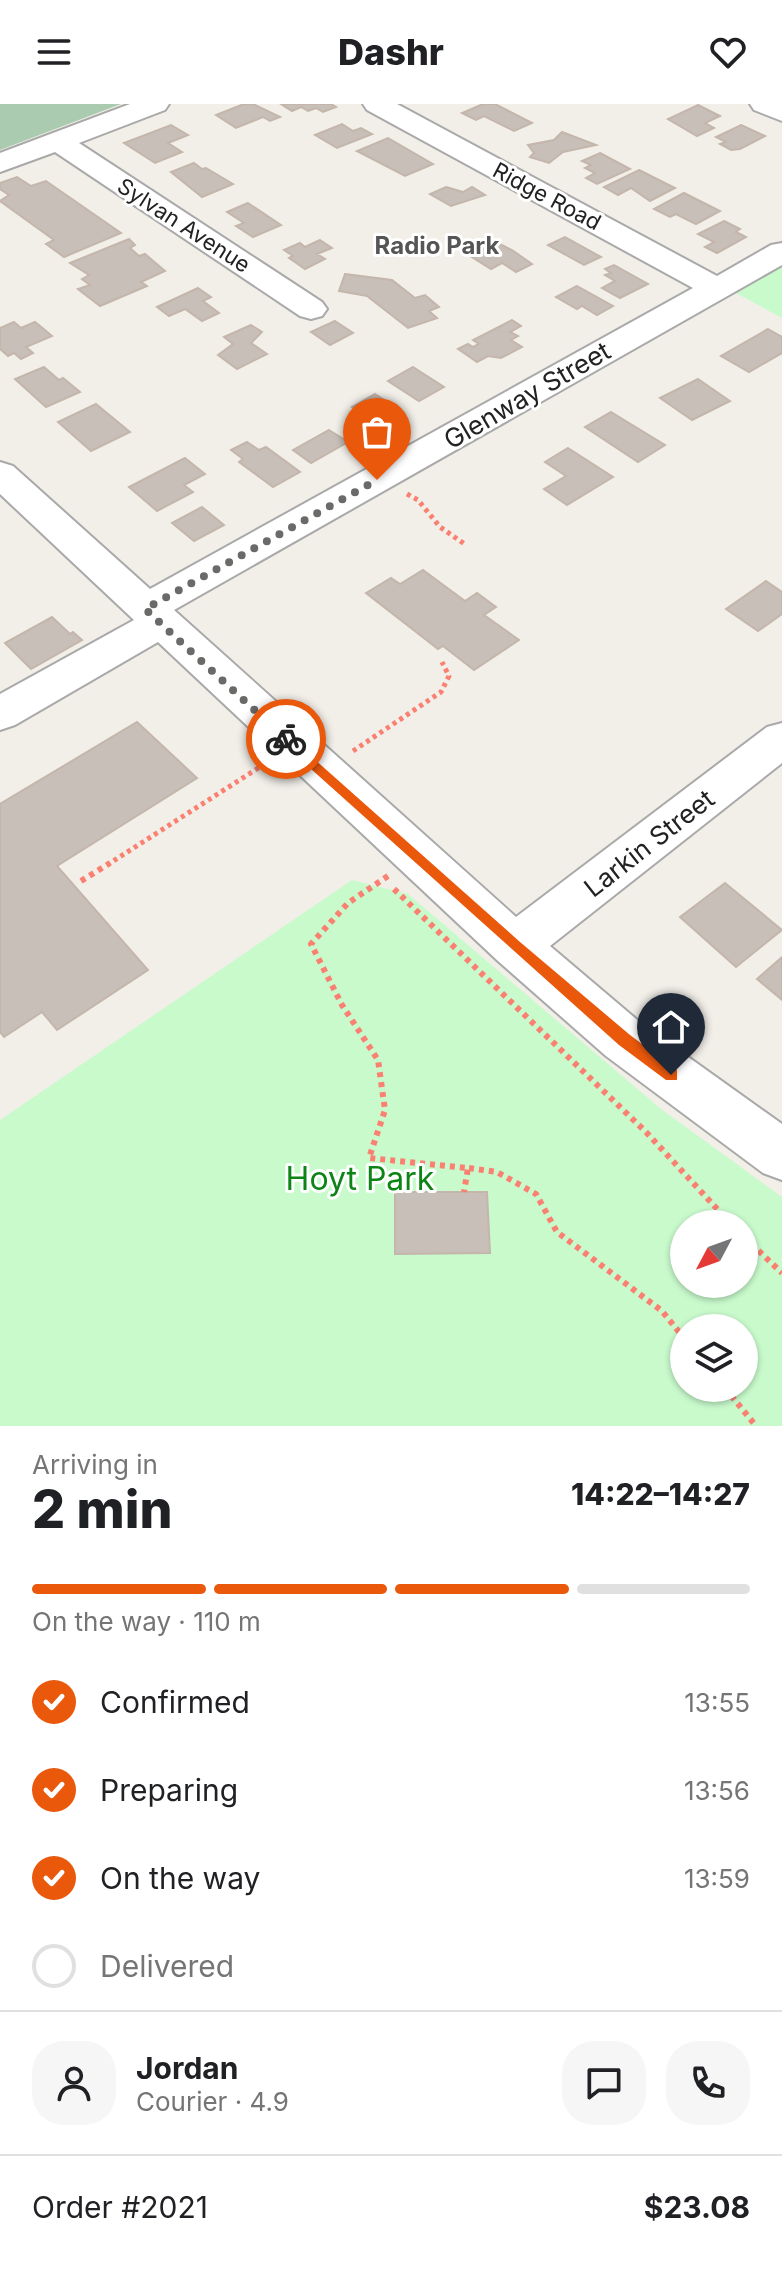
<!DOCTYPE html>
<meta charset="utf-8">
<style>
body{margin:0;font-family:Inter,sans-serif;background:#f6f6f6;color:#202124;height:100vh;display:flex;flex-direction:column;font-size:30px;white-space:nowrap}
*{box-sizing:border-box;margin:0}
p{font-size:26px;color:#757577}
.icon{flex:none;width:44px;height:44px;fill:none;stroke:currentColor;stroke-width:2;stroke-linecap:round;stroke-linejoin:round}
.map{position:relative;height:1322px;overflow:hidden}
.drawer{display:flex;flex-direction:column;background:#fff;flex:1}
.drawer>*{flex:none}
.needle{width:52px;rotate:229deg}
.buttons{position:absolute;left:670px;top:1106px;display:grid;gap:16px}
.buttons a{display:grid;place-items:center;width:88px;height:88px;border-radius:50%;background:#fff;box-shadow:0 2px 6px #0004;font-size:40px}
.pin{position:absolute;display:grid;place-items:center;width:68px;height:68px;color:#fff;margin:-82px -34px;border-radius:50% 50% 50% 0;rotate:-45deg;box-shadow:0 0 8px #0007}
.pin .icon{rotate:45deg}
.courier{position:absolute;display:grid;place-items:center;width:80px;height:80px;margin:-40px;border:6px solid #ea580c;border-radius:50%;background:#fff;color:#222;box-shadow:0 2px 10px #0007}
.head em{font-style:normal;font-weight:800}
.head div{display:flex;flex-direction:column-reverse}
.head{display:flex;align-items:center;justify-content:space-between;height:136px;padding:0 32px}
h1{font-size:52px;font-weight:800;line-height:60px}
.bar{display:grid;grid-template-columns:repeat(4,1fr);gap:12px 8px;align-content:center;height:96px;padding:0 32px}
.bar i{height:10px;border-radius:6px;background:#e0e0e0}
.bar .selected{background:#ea580c}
.bar p{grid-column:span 4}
.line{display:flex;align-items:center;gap:20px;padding:0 32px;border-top:2px solid #e0e0e0}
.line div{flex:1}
.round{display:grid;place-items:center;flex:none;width:84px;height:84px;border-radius:32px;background:#f6f6f6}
ol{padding:0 32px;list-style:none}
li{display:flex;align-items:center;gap:24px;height:88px}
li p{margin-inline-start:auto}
li .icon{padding:8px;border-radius:50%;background:#ea580c;color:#fff;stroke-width:4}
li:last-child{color:#757577}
li i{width:44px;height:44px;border:4px solid #e0e0e0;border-radius:50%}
header{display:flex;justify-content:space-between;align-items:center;height:104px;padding:0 32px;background:#fff;font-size:36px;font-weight:800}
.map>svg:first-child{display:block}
.cemetery{fill:#aacbaf}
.park{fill:#c8facc;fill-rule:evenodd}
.building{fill:#c7bfb8;stroke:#c4b6ab;stroke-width:2}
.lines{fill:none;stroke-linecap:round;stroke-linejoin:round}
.minor-casing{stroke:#a9a9a9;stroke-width:4}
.path-far1{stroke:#fa8072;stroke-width:5;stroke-dasharray:4 4;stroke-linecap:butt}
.path{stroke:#fa8072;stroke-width:6;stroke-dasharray:5 5;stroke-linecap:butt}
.minor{fill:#fff;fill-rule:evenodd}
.route{fill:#ea580c}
.done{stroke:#6b6a68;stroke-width:8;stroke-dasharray:0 14.4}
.labels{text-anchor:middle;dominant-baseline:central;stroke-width:6;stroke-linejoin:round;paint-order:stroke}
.far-street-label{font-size:22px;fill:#222;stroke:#fff}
.far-neighbourhood-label{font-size:24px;font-weight:bold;fill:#555;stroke:#fff}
.street-label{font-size:26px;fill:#222;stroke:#fff}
.near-park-label{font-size:32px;fill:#0c8416;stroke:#fff}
</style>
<header><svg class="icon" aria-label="menu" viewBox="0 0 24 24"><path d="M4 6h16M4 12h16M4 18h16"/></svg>Dashr<svg class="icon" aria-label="heart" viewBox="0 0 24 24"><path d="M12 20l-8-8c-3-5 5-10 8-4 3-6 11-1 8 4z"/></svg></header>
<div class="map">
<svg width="782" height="1322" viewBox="0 0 782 1322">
<rect width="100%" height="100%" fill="#f2efe9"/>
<path class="cemetery" d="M0,0H121L0,46Z"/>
<g class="park">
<path d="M782,163V214L736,189Z"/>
<path d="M352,776L408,790L661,1005L782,1093V1322H0V1016ZM684,1120H744V1180H684ZM684,1224H744V1284H684Z"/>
</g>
<g class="building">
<path d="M244,0H253L280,13L270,17L263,13L236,24L216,11Z"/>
<path d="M281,0H331L336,3L323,8L316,4L308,7L301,3L292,7Z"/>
<path d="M483,0H495L532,19L514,27L484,12L476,16L462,9Z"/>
<path d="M698,1L720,12L705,19L714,24L697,32L668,15Z"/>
<path d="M342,20L353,27L361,24L372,30L337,44L315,31Z"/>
<path d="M171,21L188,31L168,39L182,48L155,59L124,39Z"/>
<path d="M741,21L765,32L740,45L731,46L720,40L726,38L716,33Z"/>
<path d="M562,28L596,41L563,48L549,59L530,53L534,49L528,41L554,36Z"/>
<path d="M388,34L433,60L405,72L357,47Z"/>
<path d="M600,49L630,65L597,80L586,74L595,69L585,64L591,61L582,57Z"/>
<path d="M194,59L202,65L206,64L233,80L202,93L171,68Z"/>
<path d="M639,66L675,84L650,97L631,84L618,91L604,83Z"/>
<path d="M17,73L31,82L46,77L121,129L64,153L46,140L54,136L0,97L9,91L0,85V79Z"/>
<path d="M446,83L463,88L472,83L485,91L451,102L430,90Z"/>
<path d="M684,89L720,107L696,120L676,110L670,113L654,105Z"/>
<path d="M248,99L281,121L253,133L236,122L244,119L227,108Z"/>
<path d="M724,117L740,125L736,128L746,133L717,149L705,143L714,138L698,130Z"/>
<path d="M565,133L601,153L584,161L548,141Z"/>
<path d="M129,135L135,141L130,144L139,152L145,150L165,167L141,178L147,182L100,202L78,185L90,181L82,175L89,171L70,159Z"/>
<path d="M320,136L332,144L317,150L325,155L305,165L289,154L293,152L284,146L300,139L305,143Z"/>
<path d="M494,137L512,146L532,160L516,168L502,159L491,165L467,150Z"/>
<path d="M614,161L648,180L620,194L602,184L615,177L605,171L611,169L605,165Z"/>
<path d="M345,170L392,176L415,194L425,191L439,203L429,207L437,214L408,224L367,192L339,187Z"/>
<path d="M577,182L613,202L597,211L582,202L577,205L556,193Z"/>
<path d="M198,184L211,193L203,197L219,209L202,217L185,205L169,212L157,203Z"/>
<path d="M512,216L521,222L510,228L518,232L511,236L522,243L501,254L488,252L477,258L458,245L468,240L473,243L479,240L473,236Z"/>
<path d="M335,217L353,229L330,241L311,228Z"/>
<path d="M14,218L21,224L35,218L52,232L26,243L33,249L21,255L14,249L8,252L0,245V224Z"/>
<path d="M251,221L262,228L251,239L267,250L237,265L218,251L233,240L224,233Z"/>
<path d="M768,225L782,233V249L749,268L721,252Z"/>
<path d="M44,263L59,276L63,274L80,288L46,303L15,275Z"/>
<path d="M413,263L444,283L419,297L388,277Z"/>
<path d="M698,275L730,297L692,316L660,294Z"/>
<path d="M375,290L402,308L378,321L352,303Z"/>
<path d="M96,300L130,328L91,347L58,318Z"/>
<path d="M611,308L665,341L638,358L585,323Z"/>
<path d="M329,326L348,338L311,359L293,346Z"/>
<path d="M247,338L259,346L266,343L300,368L273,383L239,358L243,355L231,346Z"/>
<path d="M568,344L613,373L567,401L544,385L566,372L545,358Z"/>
<path d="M185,354L205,370L184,381L193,388L157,407L129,383Z"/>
<path d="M202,403L224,421L194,437L172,419Z"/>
<path d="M423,466L465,497L477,489L496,503L484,511L519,536L474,566L443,542L438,545L366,489L391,474L400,480Z"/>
<path d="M766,477L782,488V510L758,527L726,505Z"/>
<path d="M52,513L70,530L73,528L82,536L31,565L5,539Z"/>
<path d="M137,618L197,674L57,762L148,866L57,926L42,908L4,933L0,928V700Z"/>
<path d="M725,779L782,826L736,863L680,813Z"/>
<path d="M782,853V896L757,875Z"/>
<path d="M395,1088H487L490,1149L395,1150Z"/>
</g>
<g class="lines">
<defs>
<g id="minor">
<path d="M130,0H169L165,6L79,39L322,198L327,205L322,212L311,215L300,212L55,48L0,68V49Z"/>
<path d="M363,0H397L717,172L771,141L782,139V161L174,506L516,813L767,623L782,619V659L550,842L642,920L782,1020V1076L763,1069L606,952L498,857L158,538L15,621L0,626V590L134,516L0,390V358L13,362L150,485L693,184L367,6Z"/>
<path d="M750,0H782V17L754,6Z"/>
</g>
</defs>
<use href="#minor" class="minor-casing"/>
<g class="path-far1">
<path d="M407,390L418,396L440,423L466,441"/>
<path d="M353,647L441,588L449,572L442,558"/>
<path d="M107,761L263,661"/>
</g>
<g class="path">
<path d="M388,772L348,799L311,840L342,901L378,956L385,1006L369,1054L468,1064L464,1088"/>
<path d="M81,777L110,759"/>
<path d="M394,785L646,1028L731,1120"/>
<path d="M469,1064L497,1068L536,1090L557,1128L662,1207L684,1234"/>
<path d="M744,1133L782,1169"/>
<path d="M725,1284L756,1322"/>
</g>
<use href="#minor" class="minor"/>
</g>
<path class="route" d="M286,630L520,838L630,931L677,966V976H666L619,941L282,639L280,635Z"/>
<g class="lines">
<path class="done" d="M286,635L145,505L377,376"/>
</g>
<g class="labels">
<g class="far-street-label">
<text transform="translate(547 92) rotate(28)">Ridge Road</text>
<text transform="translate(184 121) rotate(33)">Sylvan Avenue</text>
</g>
<g class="far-neighbourhood-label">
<text x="437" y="141">Radio Park</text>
</g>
<g class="street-label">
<text transform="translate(527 291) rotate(-30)">Glenway Street</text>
<text transform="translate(649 739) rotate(-38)">Larkin Street</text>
</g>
<g class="near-park-label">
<text x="360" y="1074">Hoyt Park</text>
</g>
</g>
</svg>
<div class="buttons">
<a><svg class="needle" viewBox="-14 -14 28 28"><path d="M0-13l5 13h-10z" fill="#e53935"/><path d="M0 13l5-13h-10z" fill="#757577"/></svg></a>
<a><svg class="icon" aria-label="layers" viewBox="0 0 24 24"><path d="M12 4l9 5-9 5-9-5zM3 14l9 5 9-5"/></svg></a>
</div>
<div class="pin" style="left:377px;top:376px;background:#ea580c"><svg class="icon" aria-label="bag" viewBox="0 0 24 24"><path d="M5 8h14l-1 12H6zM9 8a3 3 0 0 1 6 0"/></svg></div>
<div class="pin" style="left:671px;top:971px;background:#1f2937"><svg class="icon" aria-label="home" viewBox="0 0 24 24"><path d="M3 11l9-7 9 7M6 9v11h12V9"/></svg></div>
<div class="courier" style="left:286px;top:635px"><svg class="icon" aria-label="bike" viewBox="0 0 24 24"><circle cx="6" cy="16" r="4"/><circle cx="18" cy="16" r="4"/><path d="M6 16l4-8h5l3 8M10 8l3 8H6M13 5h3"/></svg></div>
</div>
<section class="drawer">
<div class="head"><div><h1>2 min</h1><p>Arriving in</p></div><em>14:22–14:27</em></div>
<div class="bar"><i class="selected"></i><i class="selected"></i><i class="selected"></i><i></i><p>On the way · 110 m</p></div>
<ol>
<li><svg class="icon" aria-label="check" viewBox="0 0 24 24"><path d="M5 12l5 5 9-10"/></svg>Confirmed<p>13:55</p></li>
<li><svg class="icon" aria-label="check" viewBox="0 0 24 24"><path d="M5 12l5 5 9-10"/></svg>Preparing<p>13:56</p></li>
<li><svg class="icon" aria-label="check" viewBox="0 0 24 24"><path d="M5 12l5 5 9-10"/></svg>On the way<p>13:59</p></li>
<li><i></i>Delivered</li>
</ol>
<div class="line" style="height:144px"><a class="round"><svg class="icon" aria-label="person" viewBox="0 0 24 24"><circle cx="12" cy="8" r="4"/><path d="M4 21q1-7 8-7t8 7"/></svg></a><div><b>Jordan</b><p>Courier · 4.9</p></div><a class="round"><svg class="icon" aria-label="chat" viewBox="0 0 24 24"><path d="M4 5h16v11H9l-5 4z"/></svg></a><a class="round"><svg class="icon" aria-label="phone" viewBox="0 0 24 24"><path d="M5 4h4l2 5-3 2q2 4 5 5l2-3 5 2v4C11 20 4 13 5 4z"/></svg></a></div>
<div class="line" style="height:104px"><div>Order #2021</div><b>$23.08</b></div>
</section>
